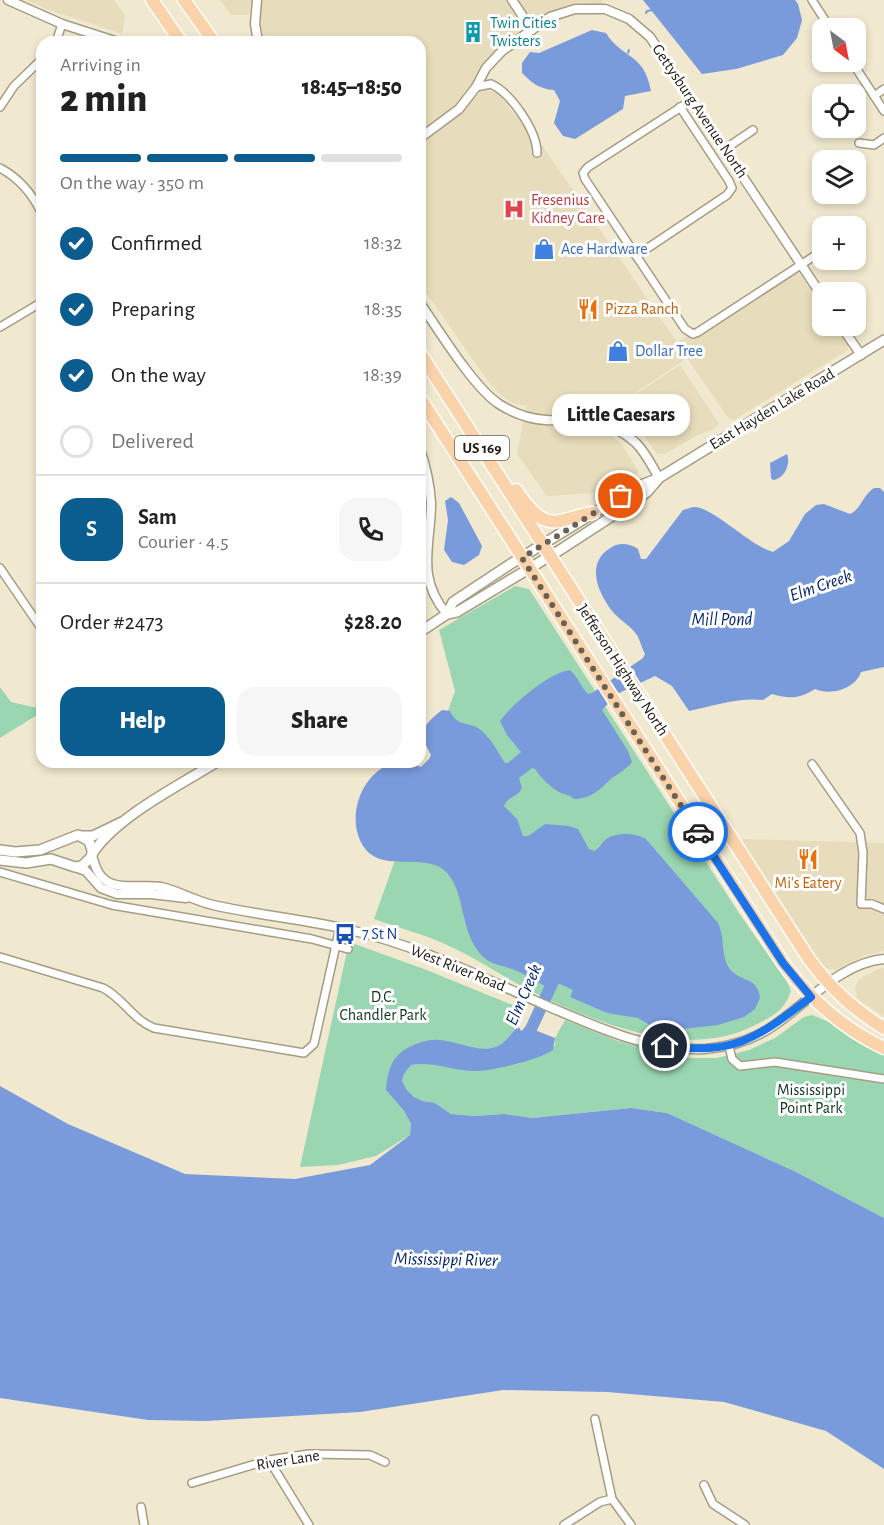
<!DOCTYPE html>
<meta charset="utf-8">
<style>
body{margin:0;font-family:"Alegreya Sans",sans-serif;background:#f6f6f6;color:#222;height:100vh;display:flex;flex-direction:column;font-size:22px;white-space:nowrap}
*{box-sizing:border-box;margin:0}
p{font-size:20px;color:#767676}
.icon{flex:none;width:33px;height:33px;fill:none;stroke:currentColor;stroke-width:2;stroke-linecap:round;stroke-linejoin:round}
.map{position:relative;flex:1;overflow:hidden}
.sheet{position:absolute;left:36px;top:36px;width:390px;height:732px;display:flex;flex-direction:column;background:#fff;border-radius:18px;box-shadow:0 3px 9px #0003}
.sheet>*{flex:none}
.needle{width:39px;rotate:148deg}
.controls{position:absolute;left:812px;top:18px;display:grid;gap:12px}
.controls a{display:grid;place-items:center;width:54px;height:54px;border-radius:12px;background:#fff;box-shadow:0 3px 9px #0003;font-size:30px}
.pin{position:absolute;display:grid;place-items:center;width:51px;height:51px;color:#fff;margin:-26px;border:3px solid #fff;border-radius:50%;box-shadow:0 2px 6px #0007}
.courier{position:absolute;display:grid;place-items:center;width:60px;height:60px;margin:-30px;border:4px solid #1a73e8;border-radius:50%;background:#fff;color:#222;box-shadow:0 2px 8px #0007}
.bubble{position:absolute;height:42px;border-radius:18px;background:#fff;box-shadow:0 3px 9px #0003;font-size:20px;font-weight:800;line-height:42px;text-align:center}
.overview em{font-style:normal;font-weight:800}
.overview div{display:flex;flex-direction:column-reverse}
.overview{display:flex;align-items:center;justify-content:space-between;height:102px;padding:0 24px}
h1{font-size:39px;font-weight:800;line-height:45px}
.bar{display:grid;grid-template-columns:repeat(4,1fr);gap:9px 6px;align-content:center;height:72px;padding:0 24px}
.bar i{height:8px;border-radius:4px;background:#e0e0e0}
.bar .selected{background:#0b5c8f}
.bar p{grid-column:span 4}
.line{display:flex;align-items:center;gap:15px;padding:0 24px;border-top:2px solid #e0e0e0}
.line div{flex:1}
.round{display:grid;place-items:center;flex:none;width:63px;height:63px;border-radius:18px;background:#f6f6f6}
ol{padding:0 24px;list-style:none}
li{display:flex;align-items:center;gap:18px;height:66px}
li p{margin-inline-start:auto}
li .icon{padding:6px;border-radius:50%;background:#0b5c8f;color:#fff;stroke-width:4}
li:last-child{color:#767676}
li i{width:33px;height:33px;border:3px solid #e0e0e0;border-radius:50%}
.cta{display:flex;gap:12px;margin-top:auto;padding:12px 24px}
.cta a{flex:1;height:69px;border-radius:18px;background:#0b5c8f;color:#fff;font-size:24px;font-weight:800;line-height:69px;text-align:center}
.cta a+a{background:#f6f6f6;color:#222}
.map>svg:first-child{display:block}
.built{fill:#e7ddbc}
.green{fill:#9bd6b2}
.water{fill:#799bdc}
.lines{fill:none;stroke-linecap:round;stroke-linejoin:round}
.stream{stroke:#799bdc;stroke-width:2}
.river{stroke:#799bdc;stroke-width:12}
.minor-casing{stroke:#a49d84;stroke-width:10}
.tertiary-casing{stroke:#a49d84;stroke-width:11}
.secondary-casing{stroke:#a49d84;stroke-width:12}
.trunk-casing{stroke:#fff;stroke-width:15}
.minor{stroke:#fff;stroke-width:7}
.tertiary{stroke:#fff;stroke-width:8}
.secondary{stroke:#fff;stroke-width:9}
.trunk{stroke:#fad3aa;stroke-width:12}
.done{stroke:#676254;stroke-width:6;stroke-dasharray:0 10.8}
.route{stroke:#1a73e8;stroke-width:8}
.labels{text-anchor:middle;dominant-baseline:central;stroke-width:6;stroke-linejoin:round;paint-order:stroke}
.shield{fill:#fff;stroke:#615f58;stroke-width:1.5}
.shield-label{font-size:15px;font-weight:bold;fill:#1d1a11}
.culture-label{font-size:16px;fill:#0d838f;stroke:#fff;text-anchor:start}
.street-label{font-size:16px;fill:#1d1a11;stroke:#fff}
.health-label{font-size:16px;fill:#be3a42;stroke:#fff;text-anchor:start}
.shop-label{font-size:16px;fill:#366cbe;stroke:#fff;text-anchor:start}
.food-label{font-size:16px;fill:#c56008;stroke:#fff;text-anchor:start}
.transit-label{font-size:16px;fill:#164399;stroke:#fff;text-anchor:start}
.park-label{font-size:16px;fill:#0f3220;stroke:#fff}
.water-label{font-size:18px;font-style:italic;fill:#042670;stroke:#fff}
</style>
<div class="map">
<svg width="884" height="1525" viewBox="0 0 884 1525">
<rect width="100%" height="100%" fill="#f1e9cf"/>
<g class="built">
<path d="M26,0H114L125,16L122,34L46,9Z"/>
<path d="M220,0H251L249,15H231Z"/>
<path d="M262,0H506L522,25V29L520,33L502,46L486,61L461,101L449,113L420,133V42H263L260,29Z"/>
<path d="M518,0H602V4L577,3L560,8L540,19L529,16Z"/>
<path d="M482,90L498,92L539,147L542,145L677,342L687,336L697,337L701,335L794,273L802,274L822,305V326H836L848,344V350L734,420L729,419L687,358L614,407L610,434L623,446L639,472L607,492L547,496L517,454L526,406L513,403L502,396L490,384L420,284V145L456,118Z"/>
<path d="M680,365L719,424L714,429L700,434L665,454H659L656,453L646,438L633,424L624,420L627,400Z"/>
<path d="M740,839L884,843V951L864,956L835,970L827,968L821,964Z"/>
<path d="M884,968V1017L858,999L855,989L858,980L878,969Z"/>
</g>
<g class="green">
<path d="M515,586L529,589L739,913L787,982L791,991C784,1012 771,1017 753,1026C686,1061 592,1021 531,991C503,977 476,958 447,945C424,934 398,928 374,919L455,691L439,630Z"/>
<path d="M0,687L11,702L42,709V712L0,738Z"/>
<path d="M349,942L424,969L525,1010C521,1020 510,1039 501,1045C488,1054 442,1043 425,1041L386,1090L404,1111L411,1124L410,1135L376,1156L338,1165L300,1167Z"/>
<path d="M812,1015L829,1022L884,1055V1218L794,1171L667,1113L631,1108L532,1118L504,1114L476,1116L451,1114L435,1103L423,1101L414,1097L407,1090L402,1081L404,1074L411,1065L425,1063L473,1071L485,1070L520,1063L555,1046V1038L565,1020L618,1041L683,1058H717L749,1050L775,1038L804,1017Z"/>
</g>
<g class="water">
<path d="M643,0H795L798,4L802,20L797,38L783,55L736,69L702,74Z"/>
<path d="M592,30L606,33C623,60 644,52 651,91L625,96L623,109L575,139L563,136L554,123L560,101L554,90C539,89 532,83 522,73V63L530,52L539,53Z"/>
<path d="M787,454C791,464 784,479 773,480L771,478L770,463Z"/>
<path d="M874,488H880L884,492V667L861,672C855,689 831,696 815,689C799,699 790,699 772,694L763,700C739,697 712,706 689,711L672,686L655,676L617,694L602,710L628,751L632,762C627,769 619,773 612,778C600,789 592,799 574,799C570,795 566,795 561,793C551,788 541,778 535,769L532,768L519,778L522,788C518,797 508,796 504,806L517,819L523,836H528L545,824L569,826L578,829L589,849L594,851C600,848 600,845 604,841C614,831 636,833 646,839L718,923C726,938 719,962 734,973C745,982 758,979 760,998L755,1009L744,1017L718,1025L682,1029L650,1025L638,1018L607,1013L570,997L573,990L549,979L545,986C534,980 523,973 512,969C504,966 495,965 487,960C457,937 468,890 444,870C424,854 389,870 369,853C341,826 360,767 399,762C407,761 413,765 421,767L429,759L431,755C418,731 422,726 442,710L450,711C458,727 465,721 478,728C489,735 498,752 505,763H508L521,752L507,735L500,721C513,704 548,673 570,670C578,677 581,687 588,694L592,693L643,658L645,654C642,649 641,643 638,637C633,627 619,620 612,611C597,591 585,562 612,547C620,542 630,544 638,549L641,559H646L683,510C684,510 692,507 693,507C711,505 750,546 773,552L789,541L805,514L816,505L824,504L850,514C861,509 863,495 874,488Z"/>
<path d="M451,497L459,503L482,546L479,555L464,565L452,562L444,550L448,520L445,501Z"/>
<path d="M518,1026L522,1032L527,1027L555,1038L553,1050C539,1060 489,1072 472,1071C451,1070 432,1061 411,1065L404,1074L402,1081L407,1090L414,1097L423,1101L435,1103L451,1114L475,1116L504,1114L532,1118L631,1108L667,1113L794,1171L884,1218V1469L826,1431L724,1402L607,1392L503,1390L360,1412L206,1421L148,1420L0,1398V1086L68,1124L185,1174L295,1179L370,1165L410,1135L411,1124L404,1111L386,1090C388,1067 393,1053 416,1044C424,1041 431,1039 439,1040C458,1041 479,1054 498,1046C506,1043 512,1032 518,1026Z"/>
</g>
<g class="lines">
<g class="stream">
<path d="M646,13L647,11L653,10"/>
<path d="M628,53L629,50"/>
</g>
<path class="river" d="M522,1040L531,1029L557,973V967"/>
<defs>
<g id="minor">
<path d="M812,0L830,28"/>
<path d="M56,42L62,24"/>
<path d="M852,62L884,111"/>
<path d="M476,87L491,84C511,93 537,131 537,153"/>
<path d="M874,96L884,89"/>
<path d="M692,100L588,167L583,173L585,179L685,329L693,334L698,332L822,251"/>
<path d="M0,107L14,86L42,59"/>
<path d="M859,143L874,145L884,138"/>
<path d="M725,149L753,130"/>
<path d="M0,168C19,178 33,195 42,214"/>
<path d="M636,256L727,195L732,188L729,181L680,107"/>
<path d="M0,327L42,302"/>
<path d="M0,568L41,628L42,644"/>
<path d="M812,764L860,833L863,853L861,904H872L884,909"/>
<path d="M0,872L112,905L312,939L348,949"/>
<path d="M0,957L103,988C123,998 133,1020 154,1028L304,1053L314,1044L340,927"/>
<path d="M729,1046L732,1059L740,1066L775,1062L884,1079"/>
<path d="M595,1419L612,1499L631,1525"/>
<path d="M269,1460L309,1525"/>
<path d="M192,1483L269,1460L309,1454L370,1455L385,1462"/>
<path d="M704,1485L713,1504L745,1525"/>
<path d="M141,1507L144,1525"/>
<path d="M564,1525L600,1502L612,1499"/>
</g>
<g id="tertiary">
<path d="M8,0L62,24L118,42"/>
<path d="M257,0L255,24L258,42"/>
<path d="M512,0L532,30"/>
<path d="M420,138L459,109L476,87L486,68L502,51L550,17L575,9H605L629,19L650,37L822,296"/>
<path d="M420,303C438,329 474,388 499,404C513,413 529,419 546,420C558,421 570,418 583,419C602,421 622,430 636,443C646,453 652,466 659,478"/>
<path d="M841,326L861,355"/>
<path d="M420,449C426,467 430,485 431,503C431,545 415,577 447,614"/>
<path d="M92,856C95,866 98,876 108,882C123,890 145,884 161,887C179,891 195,901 213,905C257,915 302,919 346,929C415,944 481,977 545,1005C595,1026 649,1052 705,1049C729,1047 753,1040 773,1026C808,1003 840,963 884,959"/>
<path d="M75,867L86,871L101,888L117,894H151L186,898"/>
</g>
<g id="secondary">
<path d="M447,614L453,602L509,565L636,487L659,478L884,340"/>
<path d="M420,632L447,614L457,612L560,550L623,509L647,492L659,478"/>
<path d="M82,836H93L122,822"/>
<path d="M0,850L15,852L40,850L78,835L89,841L92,850V856L82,866L75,867L51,859L26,863L0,860"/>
<path d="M92,854C116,817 178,786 217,762"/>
</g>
<g id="trunk">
<path d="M152,0L181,42"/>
<path d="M184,0L214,42"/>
<path d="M420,353L809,959C829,987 854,1010 884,1028"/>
<path d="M420,398L783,963C810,999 843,1029 884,1048"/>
<path d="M516,490C527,505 539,525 560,521C571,519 582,514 593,513"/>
</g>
</defs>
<use href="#minor" class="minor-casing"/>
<use href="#tertiary" class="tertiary-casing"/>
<use href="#secondary" class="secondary-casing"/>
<use href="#trunk" class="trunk-casing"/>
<use href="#minor" class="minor"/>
<use href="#tertiary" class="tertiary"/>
<use href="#secondary" class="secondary"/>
<use href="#trunk" class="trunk"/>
</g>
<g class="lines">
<path class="done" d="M621,496L522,558L698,832"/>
<path class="route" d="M665,1046C736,1055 757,1038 811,997L783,963L698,832"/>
</g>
<defs>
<symbol id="building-bare" viewBox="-9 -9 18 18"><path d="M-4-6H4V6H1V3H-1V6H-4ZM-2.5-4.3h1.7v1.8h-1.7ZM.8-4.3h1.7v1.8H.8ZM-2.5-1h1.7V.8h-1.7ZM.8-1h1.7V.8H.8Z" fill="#0f9aa8" stroke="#fff" stroke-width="2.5" paint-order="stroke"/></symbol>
<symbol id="hospital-bare" viewBox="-9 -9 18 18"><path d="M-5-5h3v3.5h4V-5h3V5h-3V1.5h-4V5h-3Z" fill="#e0444e" stroke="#fff" stroke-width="2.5" paint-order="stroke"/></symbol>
<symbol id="shop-bare" viewBox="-9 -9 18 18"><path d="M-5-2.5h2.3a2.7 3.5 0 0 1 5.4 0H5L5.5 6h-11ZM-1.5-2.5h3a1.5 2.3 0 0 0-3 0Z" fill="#3f7fe0" stroke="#fff" stroke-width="2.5" paint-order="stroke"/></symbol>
<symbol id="restaurant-bare" viewBox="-9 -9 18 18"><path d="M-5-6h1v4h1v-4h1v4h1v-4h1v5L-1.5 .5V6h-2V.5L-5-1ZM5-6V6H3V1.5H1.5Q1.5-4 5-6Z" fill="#e8710a" stroke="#fff" stroke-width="2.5" paint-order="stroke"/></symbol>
<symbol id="bus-bare" viewBox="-9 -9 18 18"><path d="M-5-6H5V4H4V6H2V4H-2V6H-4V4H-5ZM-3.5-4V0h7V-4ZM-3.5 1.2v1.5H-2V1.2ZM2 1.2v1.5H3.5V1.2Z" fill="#1a4fb4" stroke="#fff" stroke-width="2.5" paint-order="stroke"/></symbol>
</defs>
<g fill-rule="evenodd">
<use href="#building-bare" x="458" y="17" width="30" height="30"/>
<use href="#hospital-bare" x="499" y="194" width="30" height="30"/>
<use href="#shop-bare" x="529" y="234" width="30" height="30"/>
<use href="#restaurant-bare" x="573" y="294" width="30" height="30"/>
<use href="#shop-bare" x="603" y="336" width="30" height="30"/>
<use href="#restaurant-bare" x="793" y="844" width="30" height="30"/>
<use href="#bus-bare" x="330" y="919" width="30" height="30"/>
</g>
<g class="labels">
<rect class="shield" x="455" y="436" width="54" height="24" rx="4.5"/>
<g class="shield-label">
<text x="482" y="448">US 169</text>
</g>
<g class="culture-label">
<text x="490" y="23">Twin Cities<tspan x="490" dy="18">Twisters</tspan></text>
</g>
<g class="street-label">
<text transform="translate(700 111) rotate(56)">Gettysburg Avenue North</text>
<text transform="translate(772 409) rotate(-31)">East Hayden Lake Road</text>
<text transform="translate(623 670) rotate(57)">Jefferson Highway North</text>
<text transform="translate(458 968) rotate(22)">West River Road</text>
<text transform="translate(288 1460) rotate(-9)">River Lane</text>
</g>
<g class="health-label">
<text x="531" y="200">Fresenius<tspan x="531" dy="18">Kidney Care</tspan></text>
</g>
<g class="shop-label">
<text x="561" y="249">Ace Hardware</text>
<text x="635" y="351">Dollar Tree</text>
</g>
<g class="food-label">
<text x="605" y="309">Pizza Ranch</text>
<text x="808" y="883" text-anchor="middle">Mi's Eatery</text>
</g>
<g class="transit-label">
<text x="362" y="934">7 St N</text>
</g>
<g class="park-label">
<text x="383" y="997">D.C.<tspan x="383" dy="18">Chandler Park</tspan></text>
<text x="811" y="1090">Mississippi<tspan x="811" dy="18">Point Park</tspan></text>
</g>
<g class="water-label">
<text transform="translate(821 586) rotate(-19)">Elm Creek</text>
<text x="722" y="620">Mill Pond</text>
<text transform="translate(524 995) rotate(-66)">Elm Creek</text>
<text transform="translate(446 1260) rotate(1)">Mississippi River</text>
</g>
</g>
</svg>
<div class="controls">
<a><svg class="needle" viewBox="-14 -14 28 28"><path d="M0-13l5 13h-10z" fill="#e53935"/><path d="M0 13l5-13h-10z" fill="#767676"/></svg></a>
<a><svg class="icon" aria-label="locate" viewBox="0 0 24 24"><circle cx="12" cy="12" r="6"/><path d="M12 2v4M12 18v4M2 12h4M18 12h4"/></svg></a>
<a><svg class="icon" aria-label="layers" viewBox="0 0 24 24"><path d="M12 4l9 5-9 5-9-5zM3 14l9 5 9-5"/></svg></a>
<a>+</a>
<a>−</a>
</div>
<div class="pin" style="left:621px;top:496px;background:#ea580c"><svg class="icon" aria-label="bag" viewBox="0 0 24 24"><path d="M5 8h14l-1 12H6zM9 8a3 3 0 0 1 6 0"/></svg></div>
<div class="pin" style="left:665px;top:1046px;background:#1f2937"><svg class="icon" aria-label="home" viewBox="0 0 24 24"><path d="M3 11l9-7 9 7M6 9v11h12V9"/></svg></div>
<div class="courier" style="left:698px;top:832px"><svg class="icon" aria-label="car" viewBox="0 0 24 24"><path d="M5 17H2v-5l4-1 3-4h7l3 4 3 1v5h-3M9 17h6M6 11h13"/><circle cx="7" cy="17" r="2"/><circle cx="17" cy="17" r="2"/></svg></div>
<div class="bubble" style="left:552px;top:394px;width:138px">Little Caesars</div>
<section class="sheet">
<div class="overview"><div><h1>2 min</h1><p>Arriving in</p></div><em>18:45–18:50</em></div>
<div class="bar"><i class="selected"></i><i class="selected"></i><i class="selected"></i><i></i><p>On the way · 350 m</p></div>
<ol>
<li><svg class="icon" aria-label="check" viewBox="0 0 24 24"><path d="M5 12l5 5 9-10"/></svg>Confirmed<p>18:32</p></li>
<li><svg class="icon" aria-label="check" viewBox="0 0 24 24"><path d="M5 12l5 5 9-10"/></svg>Preparing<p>18:35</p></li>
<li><svg class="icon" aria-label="check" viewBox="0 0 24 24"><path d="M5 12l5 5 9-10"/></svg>On the way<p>18:39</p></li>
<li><i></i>Delivered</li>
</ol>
<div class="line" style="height:108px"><b class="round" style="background:#0b5c8f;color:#fff">S</b><div><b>Sam</b><p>Courier · 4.5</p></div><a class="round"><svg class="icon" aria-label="phone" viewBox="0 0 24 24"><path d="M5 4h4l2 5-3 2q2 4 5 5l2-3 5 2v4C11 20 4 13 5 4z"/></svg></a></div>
<div class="line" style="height:78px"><div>Order #2473</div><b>$28.20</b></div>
<div class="cta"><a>Help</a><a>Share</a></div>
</section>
</div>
